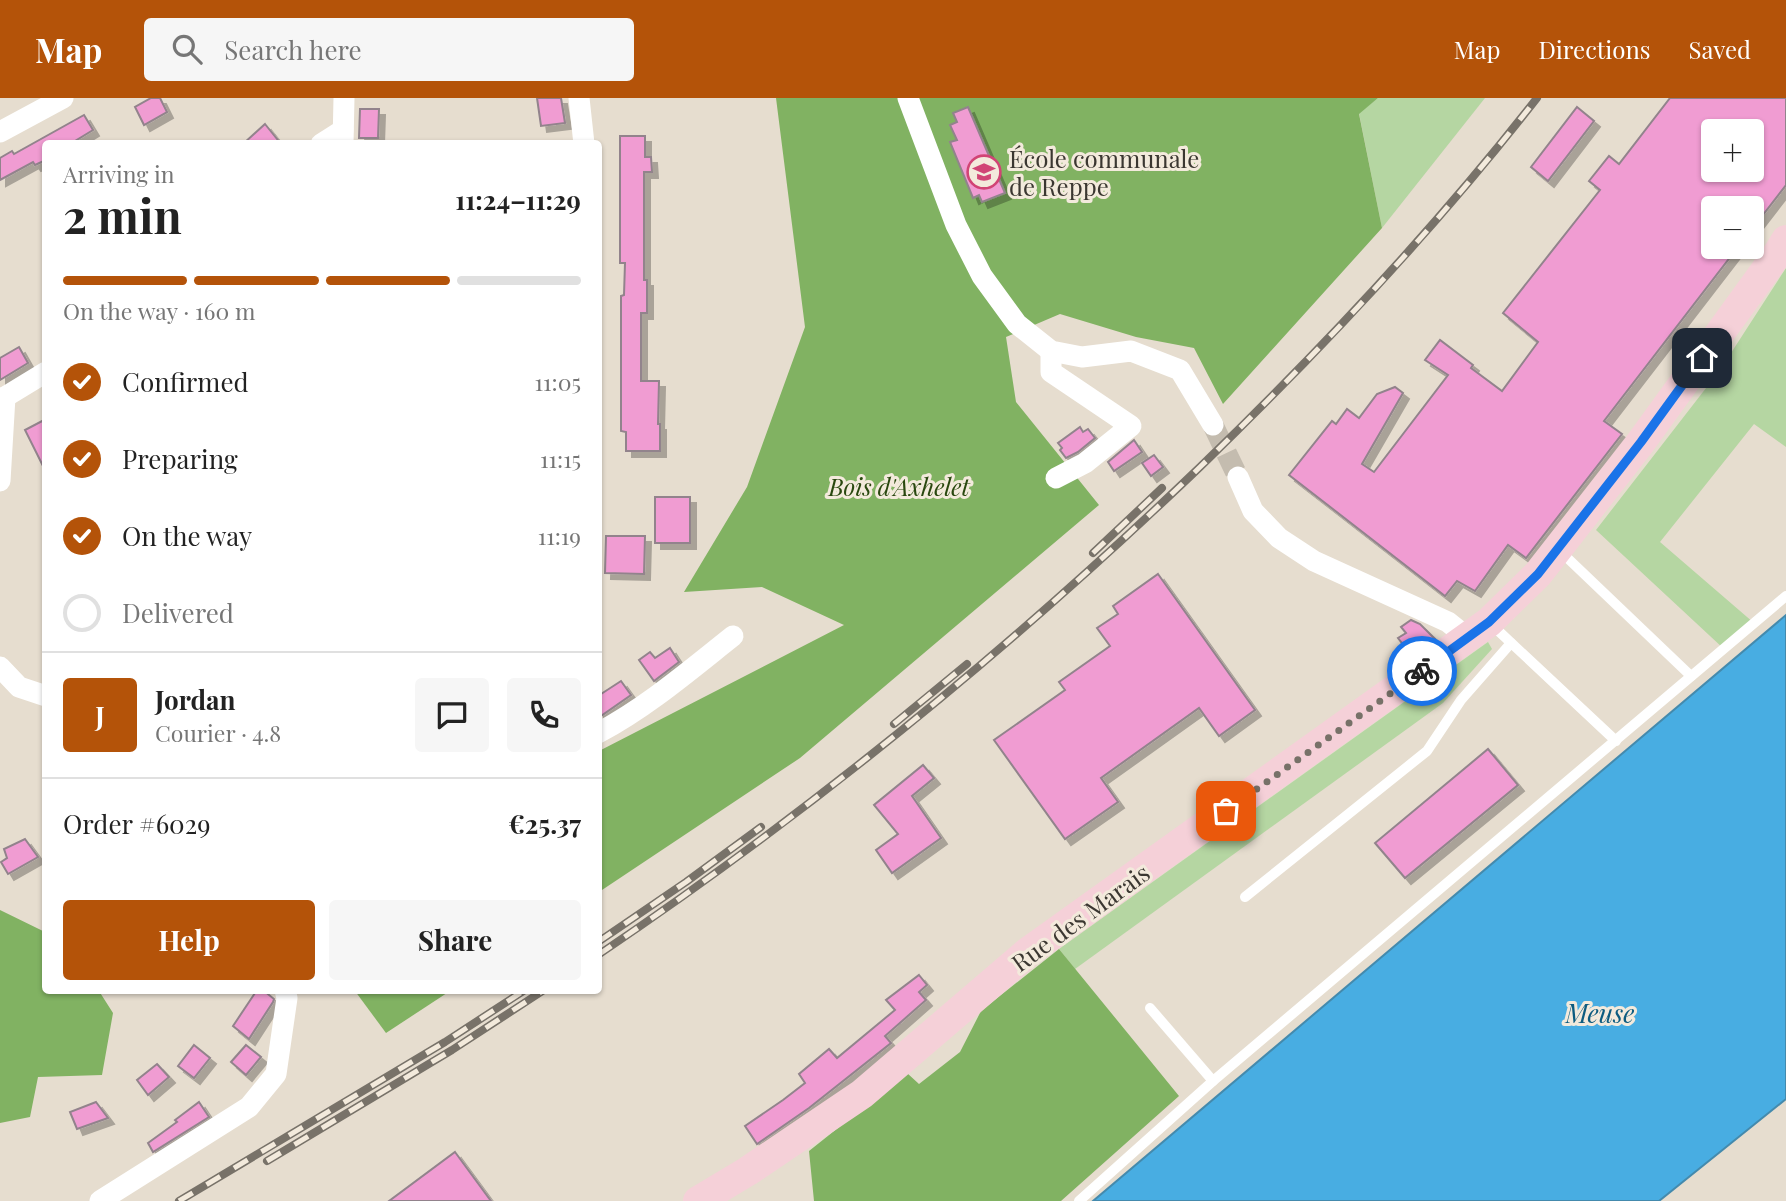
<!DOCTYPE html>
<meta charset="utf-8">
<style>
body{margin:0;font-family:"Playfair Display",serif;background:#f6f6f6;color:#222;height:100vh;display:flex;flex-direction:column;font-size:26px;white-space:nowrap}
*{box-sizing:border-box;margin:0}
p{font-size:23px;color:#767676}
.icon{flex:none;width:38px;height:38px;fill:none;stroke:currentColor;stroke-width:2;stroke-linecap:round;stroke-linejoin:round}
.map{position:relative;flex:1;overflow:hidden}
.details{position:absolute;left:42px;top:42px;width:560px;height:854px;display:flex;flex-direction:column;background:#fff;border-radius:7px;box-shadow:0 2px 5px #0004}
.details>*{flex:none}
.buttons{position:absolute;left:1701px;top:21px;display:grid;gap:14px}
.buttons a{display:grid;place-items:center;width:63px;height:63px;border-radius:7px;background:#fff;box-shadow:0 2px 5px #0004;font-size:35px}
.pin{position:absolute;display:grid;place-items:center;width:60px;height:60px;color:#fff;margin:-30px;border-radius:14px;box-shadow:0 4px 10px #0006}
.courier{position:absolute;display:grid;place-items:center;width:70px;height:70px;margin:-35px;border:5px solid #1a73e8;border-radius:50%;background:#fff;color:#222;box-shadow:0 2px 9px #0007}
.summary em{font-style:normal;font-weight:700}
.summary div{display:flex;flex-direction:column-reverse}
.summary{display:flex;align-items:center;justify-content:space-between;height:119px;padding:0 21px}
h1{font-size:46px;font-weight:700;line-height:52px}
.bar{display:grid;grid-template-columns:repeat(4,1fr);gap:10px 7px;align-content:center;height:84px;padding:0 21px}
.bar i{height:9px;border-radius:5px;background:#e0e0e0}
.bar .active{background:#b45309}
.bar p{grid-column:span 4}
.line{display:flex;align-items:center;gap:18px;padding:0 21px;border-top:2px solid #e0e0e0}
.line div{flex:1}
.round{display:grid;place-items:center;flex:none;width:74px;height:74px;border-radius:7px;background:#f6f6f6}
ol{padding:0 21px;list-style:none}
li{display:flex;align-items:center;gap:21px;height:77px}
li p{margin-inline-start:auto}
li .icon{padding:7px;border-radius:50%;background:#b45309;color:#fff;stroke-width:4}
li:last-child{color:#767676}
li i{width:38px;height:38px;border:4px solid #e0e0e0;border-radius:50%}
.primary-button{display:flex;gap:14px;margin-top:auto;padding:14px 21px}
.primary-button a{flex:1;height:80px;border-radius:7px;background:#b45309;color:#fff;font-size:28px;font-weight:700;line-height:80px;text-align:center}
.primary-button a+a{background:#f6f6f6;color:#222}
header{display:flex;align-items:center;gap:42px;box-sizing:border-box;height:98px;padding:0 35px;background:#b45309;color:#fff}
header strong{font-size:33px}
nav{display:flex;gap:38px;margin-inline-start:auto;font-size:24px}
.search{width:490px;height:63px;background:#f6f6f6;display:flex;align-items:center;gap:18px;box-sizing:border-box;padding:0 24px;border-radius:7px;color:#767676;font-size:26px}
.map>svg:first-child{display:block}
.green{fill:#b5d6a2}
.forest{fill:#81b262}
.water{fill:#48ade2;stroke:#448aad;stroke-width:2}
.building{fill:#f09cd2;stroke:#92838c;stroke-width:2;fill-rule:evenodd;filter:url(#shadow)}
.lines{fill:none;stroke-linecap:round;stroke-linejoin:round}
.minor-tunnel{stroke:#c4bcaf;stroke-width:21;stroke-dasharray:21 10;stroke-linecap:butt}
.service{stroke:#fff;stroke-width:10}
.minor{stroke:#fff;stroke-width:21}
.secondary{stroke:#f5d0d8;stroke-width:30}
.rail-casing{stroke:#787269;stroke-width:8}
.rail{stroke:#f3eadc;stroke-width:5;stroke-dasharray:16;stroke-linecap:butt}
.done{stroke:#777168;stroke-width:7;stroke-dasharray:0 12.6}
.route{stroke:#1a73e8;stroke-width:9}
.labels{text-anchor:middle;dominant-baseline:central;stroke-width:6;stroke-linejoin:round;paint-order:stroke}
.poi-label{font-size:24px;fill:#3b3731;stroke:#f3eadc;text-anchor:start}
.park-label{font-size:24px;font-style:italic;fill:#29480f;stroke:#f3eadc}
.street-label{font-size:24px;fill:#3b3731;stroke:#f3eadc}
.water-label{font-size:26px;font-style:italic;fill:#0d5c80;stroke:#f3eadc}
</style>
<header>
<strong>Map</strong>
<div class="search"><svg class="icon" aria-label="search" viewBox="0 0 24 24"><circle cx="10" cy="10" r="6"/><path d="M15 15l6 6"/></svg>Search here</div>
<nav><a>Map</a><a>Directions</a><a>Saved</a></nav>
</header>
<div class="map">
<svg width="1786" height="1103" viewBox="0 0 1786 1103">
<defs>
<filter id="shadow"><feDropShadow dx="6" dy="6" stdDeviation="0" flood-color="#0004"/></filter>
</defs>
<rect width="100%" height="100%" fill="#e6ddcf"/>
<g class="green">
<path d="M1378,0H1485L1382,130L1359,15Z"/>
<path d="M1786,170V349L1754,326L1660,444L1754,525L1724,551L1596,432L1720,272Z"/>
<path d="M1488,544L1492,551L1443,605L1075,871L1059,851Z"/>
</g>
<g class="forest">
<path d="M776,0H1378L1359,16L1382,130L1223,306L1194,250L1136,239L1060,216L1006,239L1016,304L1099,407L800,660L599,794V653L844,527L762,489L684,494L747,389L805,229Z"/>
<path d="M0,812L45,834L46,892L99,893L113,915L102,977L38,979L30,1019L0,1025Z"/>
<path d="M1059,851L1179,998L1061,1103H814L809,1053L907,975L919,986L960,954L981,913Z"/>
<path d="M355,893H450L386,935Z"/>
</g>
<path class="water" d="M1786,517V1001L1659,1103H1093Z"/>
<g class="building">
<path d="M151,0H160L167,14L144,27L135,9Z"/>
<path d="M537,0H561L565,25L541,28Z"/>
<path d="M1670,0H1786V87L1752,131V110H1713V149H1738L1604,323L1622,336L1526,460L1508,447L1475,493L1457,483L1445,498L1289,377L1332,323L1336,326L1347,311L1359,320L1377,296L1395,289L1403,295L1362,366L1374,374L1448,277L1425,262L1440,242L1473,267L1471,270L1502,293L1538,244L1503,215L1600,92L1589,83L1609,58L1619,66ZM1713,33H1752V72H1713Z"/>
<path d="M968,9L1005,95L982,104L979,97L973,100L950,44L957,42L950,27L957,24L953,15Z"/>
<path d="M1577,9L1594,23L1548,83L1531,69Z"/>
<path d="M360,11H379L378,40H359Z"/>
<path d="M84,17L93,32L70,46H46V62L35,67L33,64L0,82V60L12,53L14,56Z"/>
<path d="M265,26L281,46H243Z"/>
<path d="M620,38H645V59H651L652,74H644V182H647V215H641V283H659L658,326H660V353H626V334L621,333V198L624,197L625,165H620Z"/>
<path d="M19,249L28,265L0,282V260Z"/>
<path d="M46,321V374L25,332Z"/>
<path d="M1080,329L1083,334L1088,331L1095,340L1078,354L1066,360L1060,352L1062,350L1058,345Z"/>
<path d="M1134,342L1142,354L1114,373L1108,364Z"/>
<path d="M1154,357L1163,369L1151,378L1142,365Z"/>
<rect x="655" y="399" width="35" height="46"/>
<path d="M606,438H645L644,476L605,475Z"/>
<path d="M1158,476L1255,612L1219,638L1199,610L1101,680L1118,704L1065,741L994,642L1065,592L1059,584L1110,548L1097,530L1118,516L1113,508Z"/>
<path d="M1411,522L1420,526L1435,541L1412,558L1398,540L1406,535L1401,529Z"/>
<path d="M670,550L679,564L654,583L639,562L650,554L655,560Z"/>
<path d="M621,583L631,597L598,620V598Z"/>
<path d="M1488,651L1518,687L1405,780L1375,745Z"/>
<path d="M923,667L934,680L912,698L941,740L892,775L876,752L898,736L874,707Z"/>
<path d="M25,741L38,759L8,776L1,764L7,760L4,751Z"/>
<path d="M919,877L927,887L919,894L926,902L885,938L891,945L809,1010L757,1046L745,1028L783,1002L805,985L799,976L829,951L837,960L895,912L886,902Z"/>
<path d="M257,892H263L274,901L273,904L249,941L233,928Z"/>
<path d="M194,947L210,960L194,980L178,968Z"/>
<path d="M246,947L261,959L246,977L231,964Z"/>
<path d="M157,966L169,979L148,997L137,982Z"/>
<path d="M96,1004L108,1020L77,1031L70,1014Z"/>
<path d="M199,1004L209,1019L153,1054L148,1045L177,1024L175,1022Z"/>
<path d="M455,1054L491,1103H389Z"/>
</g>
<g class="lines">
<path class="minor-tunnel" d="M1213,327L1238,379"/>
<g class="service">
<path d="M1559,452L1691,578"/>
<path d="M1491,526L1616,643"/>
<path d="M1245,799L1427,653L1461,602L1511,545"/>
<path d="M1150,910L1213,983"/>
<path d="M1079,1103L1213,983L1786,498"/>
</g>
<g class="minor">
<path d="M579,0L584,46"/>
<path d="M908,0L956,127L982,178L1017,226L1051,253L1082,259L1131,253L1180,272L1213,327"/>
<path d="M0,34L63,0"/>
<path d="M321,46L343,32"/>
<path d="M343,46L344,0"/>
<path d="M1051,253V274L1131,328L1085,365L1056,380"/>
<path d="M0,302L46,274"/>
<path d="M1238,379L1253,413L1279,440L1314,463L1448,524L1468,540"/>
<path d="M0,383L5,299"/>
<path d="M0,569L19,589L46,598"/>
<path d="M598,635C647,609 690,572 733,538"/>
<path d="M100,1103L249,1009L276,976L287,900L285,892"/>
</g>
<path class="secondary" d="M698,1103L748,1073L862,996L1028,854L1489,524L1538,476L1641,344L1778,155L1786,142"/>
<defs>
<g id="rail">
<path d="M1093,455L1162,390"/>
<path d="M894,626L967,566"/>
<path d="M598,844L686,784L761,729"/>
<path d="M598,857C813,712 1013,548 1200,369C1320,253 1434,132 1537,0"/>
<path d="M267,1063L452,952L544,892"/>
<path d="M179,1103L445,944L525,892"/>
</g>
</defs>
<use href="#rail" class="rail-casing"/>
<use href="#rail" class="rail"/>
</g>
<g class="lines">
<path class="done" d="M1226,713L1422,573"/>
<path class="route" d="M1422,573L1489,524L1538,476L1641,344L1702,260"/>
</g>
<defs>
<symbol id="school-ring" viewBox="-11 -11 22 22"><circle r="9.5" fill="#f3eadc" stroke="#d14475" stroke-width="1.5"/><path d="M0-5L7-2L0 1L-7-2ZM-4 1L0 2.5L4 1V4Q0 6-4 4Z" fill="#d14475"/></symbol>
</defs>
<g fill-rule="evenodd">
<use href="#school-ring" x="965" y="55" width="38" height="38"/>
</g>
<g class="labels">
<g class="poi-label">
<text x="1009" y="60">École communale<tspan x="1009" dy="28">de Reppe</tspan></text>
</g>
<g class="park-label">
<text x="899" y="388">Bois d'Axhelet</text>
</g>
<g class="street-label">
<text transform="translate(1080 819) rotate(-36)">Rue des Marais</text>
</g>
<g class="water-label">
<text x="1600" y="914">Meuse</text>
</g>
</g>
</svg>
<div class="buttons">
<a>+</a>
<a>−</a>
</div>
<div class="pin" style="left:1226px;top:713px;background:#ea580c"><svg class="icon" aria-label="bag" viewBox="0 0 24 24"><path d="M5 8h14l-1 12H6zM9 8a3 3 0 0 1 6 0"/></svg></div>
<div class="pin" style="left:1702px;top:260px;background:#1f2937"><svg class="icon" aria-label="home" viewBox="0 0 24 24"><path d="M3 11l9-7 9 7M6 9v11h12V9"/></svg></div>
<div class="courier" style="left:1422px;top:573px"><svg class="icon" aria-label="bike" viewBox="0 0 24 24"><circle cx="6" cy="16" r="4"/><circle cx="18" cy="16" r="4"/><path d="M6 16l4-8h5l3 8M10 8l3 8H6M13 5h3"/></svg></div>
<section class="details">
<div class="summary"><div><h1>2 min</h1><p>Arriving in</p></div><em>11:24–11:29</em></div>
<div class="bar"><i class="active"></i><i class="active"></i><i class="active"></i><i></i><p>On the way · 160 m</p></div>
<ol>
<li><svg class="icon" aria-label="check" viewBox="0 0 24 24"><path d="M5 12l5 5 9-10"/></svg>Confirmed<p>11:05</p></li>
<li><svg class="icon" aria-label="check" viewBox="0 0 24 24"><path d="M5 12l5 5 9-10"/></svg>Preparing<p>11:15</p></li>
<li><svg class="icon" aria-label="check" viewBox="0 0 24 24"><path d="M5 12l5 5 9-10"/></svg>On the way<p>11:19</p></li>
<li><i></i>Delivered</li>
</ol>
<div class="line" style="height:126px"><b class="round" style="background:#b45309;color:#fff">J</b><div><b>Jordan</b><p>Courier · 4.8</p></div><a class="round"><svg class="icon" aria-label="chat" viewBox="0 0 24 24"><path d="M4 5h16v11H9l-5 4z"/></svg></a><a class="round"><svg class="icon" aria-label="phone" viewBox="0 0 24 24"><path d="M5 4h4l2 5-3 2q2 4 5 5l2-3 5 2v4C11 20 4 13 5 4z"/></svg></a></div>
<div class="line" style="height:91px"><div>Order #6029</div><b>€25.37</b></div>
<div class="primary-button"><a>Help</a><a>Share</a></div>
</section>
</div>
